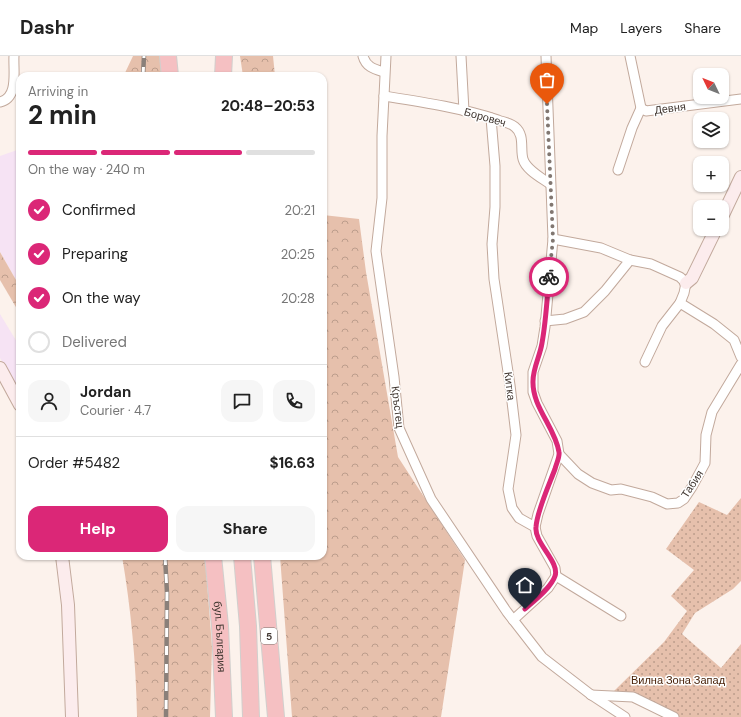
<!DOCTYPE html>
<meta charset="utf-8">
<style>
body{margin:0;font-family:"DM Sans",sans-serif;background:#f6f6f6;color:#222;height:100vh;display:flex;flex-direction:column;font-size:15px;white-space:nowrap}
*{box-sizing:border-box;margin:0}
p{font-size:13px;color:#767676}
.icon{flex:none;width:22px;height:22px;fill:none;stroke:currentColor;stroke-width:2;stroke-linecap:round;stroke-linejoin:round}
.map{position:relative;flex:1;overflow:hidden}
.side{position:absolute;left:16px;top:16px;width:311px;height:488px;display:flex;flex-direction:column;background:#fff;border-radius:12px;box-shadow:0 1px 3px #0004}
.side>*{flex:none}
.needle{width:26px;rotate:313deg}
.buttons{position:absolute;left:693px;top:12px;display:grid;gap:8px}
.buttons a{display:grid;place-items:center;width:36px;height:36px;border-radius:8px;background:#fff;box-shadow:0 1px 3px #0004;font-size:20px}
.pin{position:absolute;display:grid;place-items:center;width:34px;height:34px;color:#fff;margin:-41px -17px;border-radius:50% 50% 50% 0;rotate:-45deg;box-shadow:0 0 4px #0007}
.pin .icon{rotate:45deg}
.courier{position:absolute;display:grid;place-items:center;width:40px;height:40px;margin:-20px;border:3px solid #db2777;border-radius:50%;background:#fff;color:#222;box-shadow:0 1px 5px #0007}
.head em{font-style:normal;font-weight:700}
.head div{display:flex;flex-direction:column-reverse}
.head{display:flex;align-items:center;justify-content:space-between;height:68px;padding:0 12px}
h1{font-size:26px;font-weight:700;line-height:30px}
.bar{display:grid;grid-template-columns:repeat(4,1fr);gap:6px 4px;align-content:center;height:48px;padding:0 12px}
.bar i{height:5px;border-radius:3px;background:#e0e0e0}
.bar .active{background:#db2777}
.bar p{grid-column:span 4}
.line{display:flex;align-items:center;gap:10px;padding:0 12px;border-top:1px solid #e0e0e0}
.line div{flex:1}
.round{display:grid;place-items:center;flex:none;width:42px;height:42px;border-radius:12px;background:#f6f6f6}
ol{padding:0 12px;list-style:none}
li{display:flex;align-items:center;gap:12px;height:44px}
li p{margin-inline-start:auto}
li .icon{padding:4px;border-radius:50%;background:#db2777;color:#fff;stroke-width:4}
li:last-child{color:#767676}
li i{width:22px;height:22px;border:2px solid #e0e0e0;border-radius:50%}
.button{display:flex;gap:8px;margin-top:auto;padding:8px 12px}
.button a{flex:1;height:46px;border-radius:12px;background:#db2777;color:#fff;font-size:16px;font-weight:700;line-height:46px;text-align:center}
.button a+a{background:#f6f6f6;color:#222}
header{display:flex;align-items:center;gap:24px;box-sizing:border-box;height:56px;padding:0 20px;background:#fff;border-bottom:1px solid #e0e0e0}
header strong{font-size:19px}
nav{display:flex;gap:22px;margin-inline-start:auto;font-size:14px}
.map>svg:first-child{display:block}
.industrial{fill:#f6e3f4}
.forest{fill:url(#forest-crowns)}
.garden{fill:url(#garden-dots)}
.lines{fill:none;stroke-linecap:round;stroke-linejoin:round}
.street-casing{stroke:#c2a99c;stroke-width:11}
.secondary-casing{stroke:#c2a99c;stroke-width:14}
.highway-casing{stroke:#d1cfcd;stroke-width:18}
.street{stroke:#fff;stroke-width:9}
.secondary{stroke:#fceced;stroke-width:12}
.highway{stroke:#f5c0c2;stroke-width:16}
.rail-casing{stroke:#8a807a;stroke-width:4.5}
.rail{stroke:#fff;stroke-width:3;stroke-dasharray:9;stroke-linecap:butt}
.done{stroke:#817771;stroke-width:4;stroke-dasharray:0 7.2}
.route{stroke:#db2777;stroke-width:5}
.labels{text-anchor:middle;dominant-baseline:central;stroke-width:3;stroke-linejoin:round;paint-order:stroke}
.shield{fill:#fff;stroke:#79726d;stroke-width:1}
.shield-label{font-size:10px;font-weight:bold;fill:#3f352f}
.street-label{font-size:11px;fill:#3f352f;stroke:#fff}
.park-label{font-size:11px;fill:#492209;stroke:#fff}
</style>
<header>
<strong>Dashr</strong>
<nav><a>Map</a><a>Layers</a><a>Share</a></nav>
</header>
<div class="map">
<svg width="741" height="661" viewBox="0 0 741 661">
<defs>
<pattern id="forest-crowns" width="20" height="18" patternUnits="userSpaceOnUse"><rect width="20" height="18" fill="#e6c0ac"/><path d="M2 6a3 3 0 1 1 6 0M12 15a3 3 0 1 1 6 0" fill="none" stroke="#bc9d8c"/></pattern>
<pattern id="garden-dots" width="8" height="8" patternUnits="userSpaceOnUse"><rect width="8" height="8" fill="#e6c0ac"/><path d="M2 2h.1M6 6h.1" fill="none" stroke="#bc9d8c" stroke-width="1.8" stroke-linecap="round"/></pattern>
</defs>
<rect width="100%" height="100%" fill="#fcf2ec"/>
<g class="industrial">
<path d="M20,93V231L0,196V100Z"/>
<path d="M0,258L20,291V339L0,302Z"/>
</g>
<g class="forest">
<path d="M133,0H162V20H122L124,19Z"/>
<path d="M240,0H273L275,20H243Z"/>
<path d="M323,159L359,163L366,216L398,401L465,504L441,661H292L280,500H323Z"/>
<path d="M0,196L20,231V258L0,224Z"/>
<path d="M122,500H205L212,591L210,661H137C136,607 131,553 122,500Z"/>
</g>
<path class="garden" d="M741,442V525L733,533L695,557L682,578L721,612L741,588V661H662L614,635L664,586L687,555L671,540L694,514L666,493L699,446L727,459Z"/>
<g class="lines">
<defs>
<g id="street">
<path d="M363,0C366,11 374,13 384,16"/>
<path d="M386,0L382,80V142L376,195L394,321L399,372L431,443L507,556L542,601L590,638L625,661"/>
<path d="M461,0L464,55"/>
<path d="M630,0L641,52"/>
<path d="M384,40C422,46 462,52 498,64C503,66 511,67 515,71C525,79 520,93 523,103C526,114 542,122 550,128"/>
<path d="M0,46C19,42 13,14 14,0"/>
<path d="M491,62L495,110V151L492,188L494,223L510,329L516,379L508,433L512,452L519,462L535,471L537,480L555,512L556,520L548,532L513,564"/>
<path d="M618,114L632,72L641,52L646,55L741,43"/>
<path d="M553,183L601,192L630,204L651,208L680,221L686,227L684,237L680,247L714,268L734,284L741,301"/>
<path d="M545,265L565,263L584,256L605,235L630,204"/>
<path d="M645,306L662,270L680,247"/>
<path d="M559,398L578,418L592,427L611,434L621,433L652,441L667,448L678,447L684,443L692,431L705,407L706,379L712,356L741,308"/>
<path d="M535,471L538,458L559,398L557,385L537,347L533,336V316L542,290L545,271L553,183L546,0"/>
<path d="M556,520L621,560"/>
<path d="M591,639L633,641L674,661"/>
</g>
<g id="secondary">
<path d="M722,161L741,121"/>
<path d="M686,227L692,222L716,173"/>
<path d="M0,312L20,349"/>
<path d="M62,500L68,549L72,661"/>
</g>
<g id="highway">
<path d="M168,0L170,20"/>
<path d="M223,20L224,0"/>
<path id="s1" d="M213,500L220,570L224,661"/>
<path d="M242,500L248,570L251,661"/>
<path d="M262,500L276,661"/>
</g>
</defs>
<use href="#street" class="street-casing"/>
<use href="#secondary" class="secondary-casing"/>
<use href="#highway" class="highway-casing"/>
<use href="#street" class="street"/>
<use href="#secondary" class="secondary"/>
<use href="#highway" class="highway"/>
<defs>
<g id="rail">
<path d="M143,20L144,0"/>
<path d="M165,500L167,537L166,661"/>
</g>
</defs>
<use href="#rail" class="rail-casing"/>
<use href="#rail" class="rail"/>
</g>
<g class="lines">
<path class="done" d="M547,48L553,183L549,221"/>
<path class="route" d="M525,553C534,545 551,532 555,520C560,506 534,487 536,471C537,455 549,429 555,413C556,408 560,401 559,396C555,371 532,351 533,325C533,312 540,300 542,287C546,265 547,243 549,221"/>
</g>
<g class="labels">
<rect class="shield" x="261" y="572" width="16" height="16" rx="3"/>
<g class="shield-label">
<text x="269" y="580">5</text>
</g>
<g class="street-label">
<text transform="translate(670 52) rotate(-7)">Девня</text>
<text transform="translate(485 61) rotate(16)">Боровеч</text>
<text transform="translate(510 330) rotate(83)">Китка</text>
<text transform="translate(398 351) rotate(83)">Кръстец</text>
<text transform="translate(692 428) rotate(-57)">Табия</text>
<text stroke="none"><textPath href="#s1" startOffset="81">бул. България</textPath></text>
</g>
<g class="park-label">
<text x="678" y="624">Вилна Зона Запад</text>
</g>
</g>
</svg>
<div class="buttons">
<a><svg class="needle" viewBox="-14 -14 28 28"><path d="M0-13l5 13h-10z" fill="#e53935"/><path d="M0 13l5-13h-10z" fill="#767676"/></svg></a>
<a><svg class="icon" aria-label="layers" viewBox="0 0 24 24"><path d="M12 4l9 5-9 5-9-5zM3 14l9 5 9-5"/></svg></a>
<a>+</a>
<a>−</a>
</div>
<div class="pin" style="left:547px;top:48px;background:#ea580c"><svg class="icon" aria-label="bag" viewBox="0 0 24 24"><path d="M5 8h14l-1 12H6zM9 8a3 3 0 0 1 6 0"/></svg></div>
<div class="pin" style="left:525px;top:553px;background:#1f2937"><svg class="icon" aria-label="home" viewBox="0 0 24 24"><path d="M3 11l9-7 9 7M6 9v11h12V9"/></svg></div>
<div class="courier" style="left:549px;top:221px"><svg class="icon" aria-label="bike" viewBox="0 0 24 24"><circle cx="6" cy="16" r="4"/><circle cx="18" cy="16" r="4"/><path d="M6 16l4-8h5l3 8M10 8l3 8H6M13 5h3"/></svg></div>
<section class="side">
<div class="head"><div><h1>2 min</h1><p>Arriving in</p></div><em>20:48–20:53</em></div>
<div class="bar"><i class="active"></i><i class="active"></i><i class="active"></i><i></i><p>On the way · 240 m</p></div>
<ol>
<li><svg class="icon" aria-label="check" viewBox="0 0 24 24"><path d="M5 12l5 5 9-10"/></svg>Confirmed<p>20:21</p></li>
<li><svg class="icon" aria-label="check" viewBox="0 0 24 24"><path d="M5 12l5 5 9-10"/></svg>Preparing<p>20:25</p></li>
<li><svg class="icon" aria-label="check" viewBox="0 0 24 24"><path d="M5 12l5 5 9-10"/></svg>On the way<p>20:28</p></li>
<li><i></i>Delivered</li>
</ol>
<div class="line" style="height:72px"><a class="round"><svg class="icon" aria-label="person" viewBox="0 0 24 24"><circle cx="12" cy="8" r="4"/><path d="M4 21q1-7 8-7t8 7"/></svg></a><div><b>Jordan</b><p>Courier · 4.7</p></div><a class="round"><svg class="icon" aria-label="chat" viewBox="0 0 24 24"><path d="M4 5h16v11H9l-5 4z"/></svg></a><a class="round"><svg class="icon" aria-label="phone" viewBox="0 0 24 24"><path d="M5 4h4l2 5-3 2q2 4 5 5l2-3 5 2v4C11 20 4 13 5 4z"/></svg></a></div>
<div class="line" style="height:52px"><div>Order #5482</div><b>$16.63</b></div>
<div class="button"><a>Help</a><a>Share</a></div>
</section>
</div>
